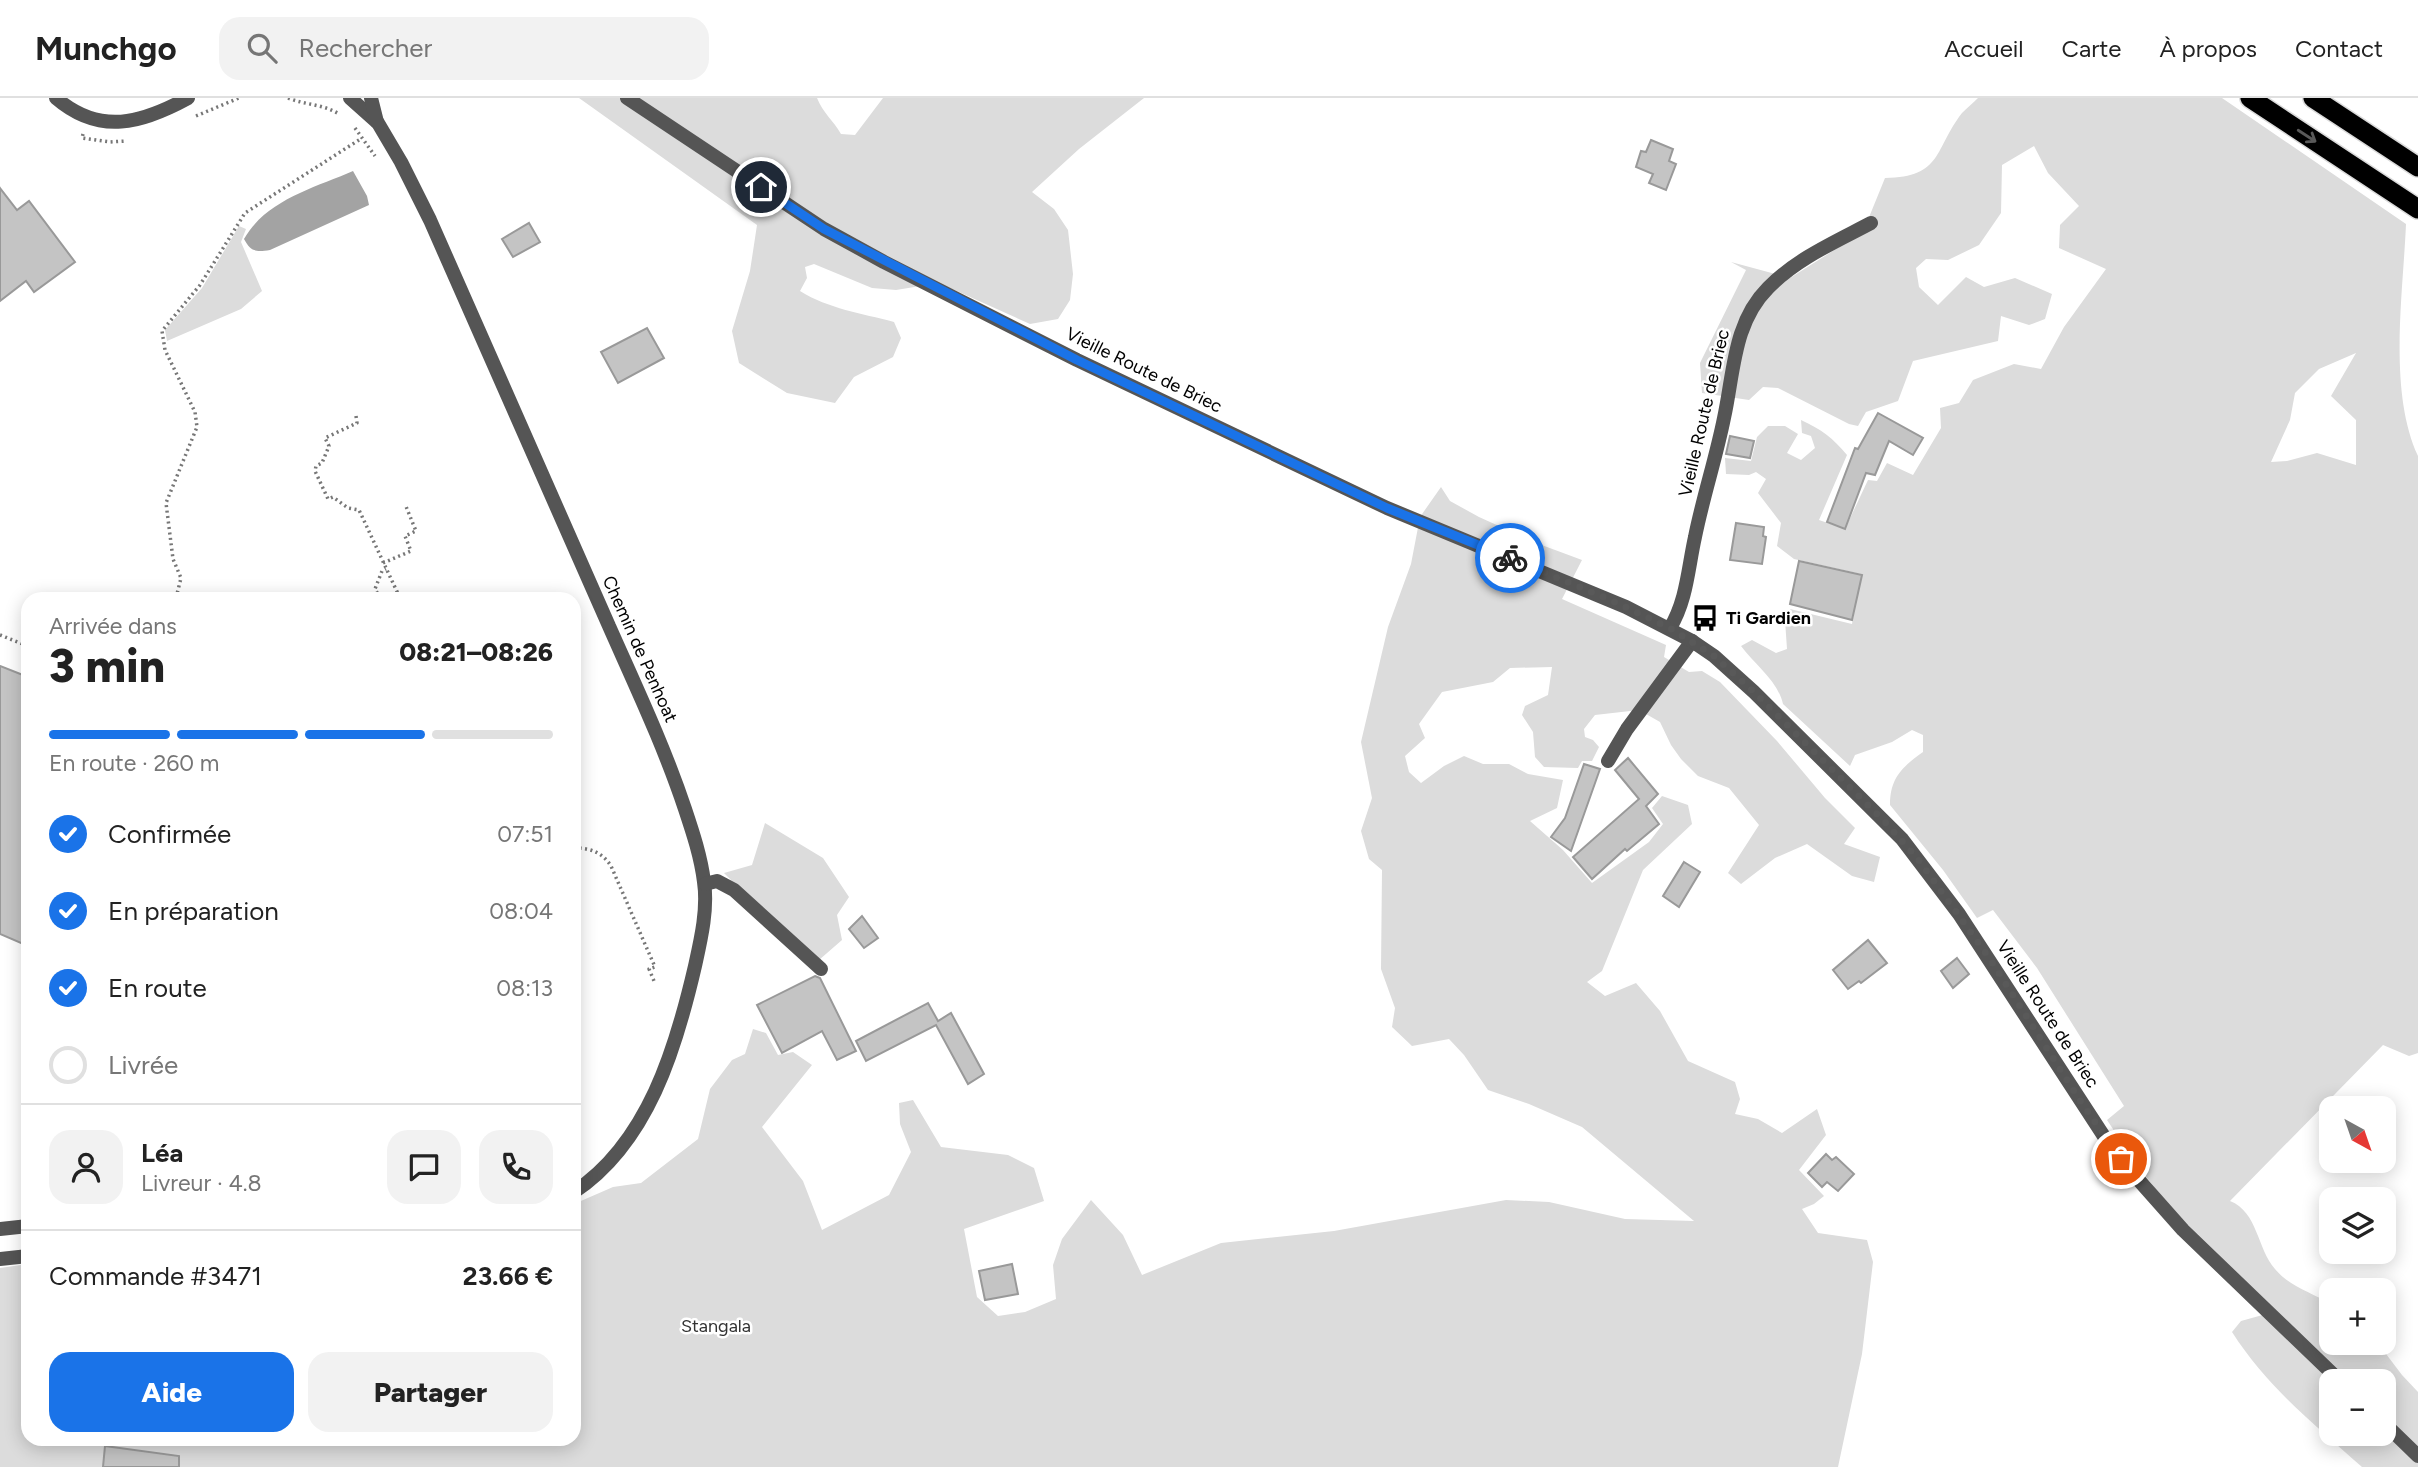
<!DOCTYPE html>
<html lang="fr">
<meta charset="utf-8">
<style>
body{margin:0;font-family:Figtree,sans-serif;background:#f2f2f2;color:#222;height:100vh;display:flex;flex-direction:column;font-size:26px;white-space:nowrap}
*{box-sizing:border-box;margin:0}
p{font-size:23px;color:#767676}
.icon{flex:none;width:38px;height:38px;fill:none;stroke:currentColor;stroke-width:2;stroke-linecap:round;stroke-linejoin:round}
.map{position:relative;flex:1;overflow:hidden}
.sheet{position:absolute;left:21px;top:494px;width:560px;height:854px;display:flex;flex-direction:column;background:#fff;border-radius:21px;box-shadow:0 4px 18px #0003}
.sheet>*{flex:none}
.needle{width:46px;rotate:140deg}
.tools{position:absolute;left:2319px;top:998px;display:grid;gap:14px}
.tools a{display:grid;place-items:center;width:77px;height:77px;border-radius:14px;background:#fff;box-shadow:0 4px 18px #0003;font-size:35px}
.pin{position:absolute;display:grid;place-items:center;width:60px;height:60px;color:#fff;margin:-30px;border:4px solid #fff;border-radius:50%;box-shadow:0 2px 7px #0007}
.courier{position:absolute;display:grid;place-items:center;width:70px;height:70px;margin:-35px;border:5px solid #1a73e8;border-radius:50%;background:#fff;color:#222;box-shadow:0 2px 9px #0007}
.headline em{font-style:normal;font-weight:800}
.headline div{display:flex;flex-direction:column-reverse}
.headline{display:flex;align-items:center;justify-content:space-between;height:119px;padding:0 28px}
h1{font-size:46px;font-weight:800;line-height:52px}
.bar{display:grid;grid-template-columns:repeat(4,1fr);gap:10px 7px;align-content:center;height:84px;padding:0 28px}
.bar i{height:9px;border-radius:5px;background:#e0e0e0}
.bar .on{background:#1a73e8}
.bar p{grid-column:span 4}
.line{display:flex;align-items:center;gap:18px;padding:0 28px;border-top:2px solid #e0e0e0}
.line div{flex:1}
.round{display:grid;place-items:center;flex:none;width:74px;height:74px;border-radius:21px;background:#f2f2f2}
ol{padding:0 28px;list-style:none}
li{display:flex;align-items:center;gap:21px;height:77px}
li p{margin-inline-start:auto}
li .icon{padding:7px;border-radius:50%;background:#1a73e8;color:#fff;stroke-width:4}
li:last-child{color:#767676}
li i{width:38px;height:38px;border:4px solid #e0e0e0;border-radius:50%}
.cta{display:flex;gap:14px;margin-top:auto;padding:14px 28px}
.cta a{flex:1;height:80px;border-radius:21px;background:#1a73e8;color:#fff;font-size:28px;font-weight:800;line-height:80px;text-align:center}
.cta a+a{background:#f2f2f2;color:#222}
header{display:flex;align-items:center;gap:42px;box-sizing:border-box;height:98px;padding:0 35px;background:#fff;border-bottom:2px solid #e0e0e0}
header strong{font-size:33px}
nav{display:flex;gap:38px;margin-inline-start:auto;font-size:24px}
.search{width:490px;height:63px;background:#f2f2f2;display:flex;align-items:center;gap:18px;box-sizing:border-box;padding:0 24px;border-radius:21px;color:#767676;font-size:26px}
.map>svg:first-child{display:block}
.green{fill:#dcdcdc;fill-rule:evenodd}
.water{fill:#a3a3a3}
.building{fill:#c4c4c4;stroke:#999;stroke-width:2}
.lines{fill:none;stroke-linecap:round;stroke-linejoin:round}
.trunk-casing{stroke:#dbdbdb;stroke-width:22}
.path{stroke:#777;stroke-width:3.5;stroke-dasharray:2 3.5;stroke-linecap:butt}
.minor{stroke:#555;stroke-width:14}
.tertiary{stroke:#555;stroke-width:14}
.trunk{stroke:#000;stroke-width:19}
.oneway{stroke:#595959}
.done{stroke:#595959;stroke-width:7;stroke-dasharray:0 12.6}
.route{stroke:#1a73e8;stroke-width:9}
.labels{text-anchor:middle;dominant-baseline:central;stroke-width:5;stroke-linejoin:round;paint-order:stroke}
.street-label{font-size:18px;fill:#000;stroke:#fff}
.poi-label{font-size:18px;font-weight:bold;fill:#000;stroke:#fff;text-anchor:start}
.park-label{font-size:18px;fill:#333;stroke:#fff}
</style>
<header>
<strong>Munchgo</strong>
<div class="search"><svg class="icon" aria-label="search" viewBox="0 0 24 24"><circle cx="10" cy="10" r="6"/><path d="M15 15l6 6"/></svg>Rechercher</div>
<nav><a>Accueil</a><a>Carte</a><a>À propos</a><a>Contact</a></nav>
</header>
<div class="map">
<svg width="2418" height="1369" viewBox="0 0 2418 1369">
<rect width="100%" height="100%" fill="#fff"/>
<g class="green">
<path d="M579,0H817C823,15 833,22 841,36L855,37L883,0H1144L1079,51L1032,94L1054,111L1068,132L1073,176L1070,202L1058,221L1030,226L939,185L896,192L872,190L814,166L805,169L807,180L800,193C829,211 861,215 894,224L901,240L893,259L854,279L835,305L787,295L739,265L732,233L750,173L757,127Z"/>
<path d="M1978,0H2222L2406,126C2403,197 2388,293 2418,358V955L2409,958L2383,947L2230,1103C2258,1114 2257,1151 2275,1171C2290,1189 2311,1194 2331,1206V1244H2377L2402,1277L2418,1294V1369H2362C2313,1325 2268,1290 2232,1234L2241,1223L2277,1213L2179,1121L2137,1067L2107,1022L2124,1008L2037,870L1993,812L1977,820L1943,772L1890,707C1890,680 1902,669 1923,654V637L1912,632L1892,644L1855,657L1850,668L1783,606C1778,583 1755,567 1741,548L1752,542L1776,555L1787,551L1785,522L1790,511L1852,526L1861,476L1794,461L1777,448L1781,425L1758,395L1766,381L1756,374L1749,377L1726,376L1725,360L1751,363L1757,339L1768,328H1785L1798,336L1787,355L1801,362L1815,350L1811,338L1802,335L1801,322C1821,331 1833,340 1847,357L1819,422L1845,431L1868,382L1877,383L1887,365L1913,377L1941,330L1940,310L1959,305L1973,282L2014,266L2041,271L2064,229L2106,171L2059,150L2060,127L2079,108L2048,75L2034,48L2002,67L2001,115L1979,147L1948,162L1926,161L1916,170L1919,189L1938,207L1966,179L1984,189L2015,180L2052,196L2045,221L2029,227L2001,218L1998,243L1913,263L1898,303L1866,314L1858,328L1849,326L1778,290L1763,289L1749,302L1702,295L1700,265L1746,172L1731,164L1790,180L1863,134L1885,80C1943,79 1934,51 1962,15C1967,10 1973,5 1978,0ZM2356,255L2331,298L2356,322V367L2317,355L2287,363L2271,364L2290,322L2295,295L2319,271ZM2331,1283H2384V1335H2331Z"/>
<path d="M239,128L246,131L241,144L262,193L241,211L167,243L165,232L202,190Z"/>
<path d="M1441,389L1450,403L1479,419L1539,446L1582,462L1562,501L1666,547L1664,559L1689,574L1702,573L1720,584L1777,643L1825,700L1855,730L1844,746L1880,759L1874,784L1852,778L1807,746L1775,760L1741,786L1728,775L1759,727L1729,690L1698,678L1681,661L1671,647L1660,624L1639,612L1595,617L1584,631L1585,639L1593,642L1599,649L1592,663H1582L1578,670L1544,669L1535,659L1533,634L1522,617L1525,608L1548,597L1552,569L1510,570L1493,584L1442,594L1419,626L1425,640L1405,658L1409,674L1421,685L1444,668L1464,658L1483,666H1509L1528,676L1563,682L1557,710L1530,723L1563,752L1592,785L1649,744L1663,726L1652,710L1662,698L1688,707L1692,726L1643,772L1602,873L1587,884L1605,898L1636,885L1660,913L1688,963L1735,984L1740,1001L1735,1016L1758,1021L1782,1035L1817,1011L1826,1037L1799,1072L1824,1098L1814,1106L1802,1111L1818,1135L1867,1142L1873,1164L1862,1256L1838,1369H0V1170L28,1166V1340H574V1106L613,1089L641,1085L698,1041L710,991L732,962L745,956L753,931L766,935L778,957L793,954L812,967L762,1029L803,1083L822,1132L889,1097L911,1054L900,1026L899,1005L913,1002L941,1049L1008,1057L1034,1070L1044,1103L964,1131L977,1199L998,1218L1025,1214L1056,1201L1053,1167L1062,1141L1091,1102L1123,1137L1142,1177L1221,1145L1334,1133L1506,1102L1549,1104L1625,1121L1694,1123L1582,1029L1529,1006L1488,992L1464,957L1449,941L1412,948L1392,929L1395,910L1381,871L1382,772L1369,761L1361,733L1372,700L1361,644L1388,529L1411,466L1420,419Z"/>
<path d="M765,725L823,760L849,799L837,817L842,842L819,862L777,828L724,775L752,767Z"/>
</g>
<path class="water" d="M353,73L367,98L369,107L270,152C256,154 251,154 244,141C266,102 314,90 353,73Z"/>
<g class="building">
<path d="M1651,42L1673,51L1669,63L1676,66L1666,92L1649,85L1653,76L1636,69L1641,53L1646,54Z"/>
<path d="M0,90L17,112L29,103L75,164L34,194L26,183L0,203Z"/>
<path d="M529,125L540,144L513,159L502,141Z"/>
<path d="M647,230L664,260L618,285L601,254Z"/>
<path d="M1878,315L1923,340L1913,357L1889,343L1875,377L1866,375L1845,431L1827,424L1855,350L1858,351Z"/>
<path d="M1730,338L1754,343L1750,360L1726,356Z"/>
<path d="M1736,425L1764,429L1763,438L1766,439L1762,466L1730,462Z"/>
<path d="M1799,463L1862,477L1852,522L1790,506Z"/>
<path d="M0,568L28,579V848L0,836Z"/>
<path d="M1628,660L1658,696L1646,708L1659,726L1627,753L1625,751L1592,781L1573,759L1639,701L1615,672Z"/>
<path d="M1584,666L1600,671L1571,753L1551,739L1565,720Z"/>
<path d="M1684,764L1700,774L1679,809L1663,798Z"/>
<path d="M862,818L878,840L864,850L849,831Z"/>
<path d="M1868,842L1887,865L1861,885L1859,883L1848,891L1833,872Z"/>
<path d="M1957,860L1969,876L1953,890L1941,873Z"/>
<path d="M815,878L820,880L856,953L837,962L822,933L782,955L757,907Z"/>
<path d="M928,905L938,923L951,915L984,976L968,986L936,927L866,963L856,943Z"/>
<path d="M1826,1056L1832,1062L1836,1059L1854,1076L1838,1093L1827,1084L1822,1089L1808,1075Z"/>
<path d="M1012,1166L1018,1196L985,1202L979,1173Z"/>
<path d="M105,1348L179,1358V1369H103Z"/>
</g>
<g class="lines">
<defs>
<g id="trunk">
<path d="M2250,0L2418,111"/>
<path d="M2313,0L2418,69"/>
</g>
</defs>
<use href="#trunk" class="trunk-casing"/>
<g class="path">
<path d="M288,0C305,7 323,6 339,16"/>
<path d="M196,18L239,0"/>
<path d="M355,30L375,58"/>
<path d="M83,36L82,40L110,44L126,43"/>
<path d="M356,318L357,325L325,340L329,348L322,365L316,368L315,373L328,401L333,399L348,410L359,412L400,500"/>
<path d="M383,465L411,453L405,438L416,433L405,406"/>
<path d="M176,500L181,480L173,461L166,405L197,329L195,314L165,252L162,233L200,187L245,115L362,40"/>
<path d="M380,500L375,491L382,473L386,471"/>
<path d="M0,537L28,548"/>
<path d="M574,750C590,750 602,754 611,768L655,869L649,871L654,883"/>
</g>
<g class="minor">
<path d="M56,0C100,38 142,25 188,0"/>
<path d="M350,0L378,25L401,64L430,122C489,258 549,393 609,528C636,589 664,648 685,711C693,735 701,759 704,784C708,811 701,841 695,868C676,950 648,1045 574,1094"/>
<path d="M371,0L377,24"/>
<path d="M1670,530C1687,502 1688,470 1695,439C1703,399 1716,360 1724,320C1734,275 1733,225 1768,190C1796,161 1835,144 1871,125"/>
<path d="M1608,663L1627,631L1692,543"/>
<path d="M705,786L717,783L734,792L821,871"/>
<path d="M0,1131L28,1128"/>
<path d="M0,1161L28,1158"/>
</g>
<g class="tertiary">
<path d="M627,0L824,131L884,164L1077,262L1387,410L1626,509L1692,543L1714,558L1754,594L1902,741L1959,816L2107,1043L2136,1079L2183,1132L2340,1283"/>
<path d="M2384,1325L2418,1358"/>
</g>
<use href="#trunk" class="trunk"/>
</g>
<defs><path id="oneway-shaft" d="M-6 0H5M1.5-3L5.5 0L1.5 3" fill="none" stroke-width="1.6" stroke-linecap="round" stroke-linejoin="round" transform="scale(1.75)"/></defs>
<use class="oneway" href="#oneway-shaft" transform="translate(2307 38) rotate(33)"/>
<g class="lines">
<path class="done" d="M1510,460L1606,500L1670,530L1714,558L1754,594L1884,723L1918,761L1990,861L2081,1004L2121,1061"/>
<path class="route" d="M761,89L824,131L1077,262L1387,410L1510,460"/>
</g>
<defs>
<symbol id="bus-bare" viewBox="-9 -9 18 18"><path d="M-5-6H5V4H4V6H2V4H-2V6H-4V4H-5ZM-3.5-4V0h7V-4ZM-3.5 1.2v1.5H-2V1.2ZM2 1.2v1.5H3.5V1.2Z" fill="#000" stroke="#fff" stroke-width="2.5" paint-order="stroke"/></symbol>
</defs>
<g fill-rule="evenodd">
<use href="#bus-bare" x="1686" y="501" width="38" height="38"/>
</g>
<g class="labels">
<g class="street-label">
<text transform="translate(1144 272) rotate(26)">Vieille Route de Briec</text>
<text transform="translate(1704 315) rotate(-77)">Vieille Route de Briec</text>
<text transform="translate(640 551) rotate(66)">Chemin de Penhoat</text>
<text transform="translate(2048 916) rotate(57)">Vieille Route de Briec</text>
</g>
<g class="poi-label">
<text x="1726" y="520">Ti Gardien</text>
</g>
<g class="park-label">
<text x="716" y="1228">Stangala</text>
</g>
</g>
</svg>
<div class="tools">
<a><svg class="needle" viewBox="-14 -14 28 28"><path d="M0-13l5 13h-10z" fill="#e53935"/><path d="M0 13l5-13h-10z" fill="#767676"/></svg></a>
<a><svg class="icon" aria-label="layers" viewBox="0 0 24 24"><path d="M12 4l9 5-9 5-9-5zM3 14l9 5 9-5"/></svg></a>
<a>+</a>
<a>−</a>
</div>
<div class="pin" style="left:2121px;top:1061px;background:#ea580c"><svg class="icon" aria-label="bag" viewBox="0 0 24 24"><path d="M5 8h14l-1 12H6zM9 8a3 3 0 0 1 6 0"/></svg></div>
<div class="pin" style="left:761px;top:89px;background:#1f2937"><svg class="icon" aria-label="home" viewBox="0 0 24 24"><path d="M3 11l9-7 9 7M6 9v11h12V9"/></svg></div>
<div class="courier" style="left:1510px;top:460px"><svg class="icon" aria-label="bike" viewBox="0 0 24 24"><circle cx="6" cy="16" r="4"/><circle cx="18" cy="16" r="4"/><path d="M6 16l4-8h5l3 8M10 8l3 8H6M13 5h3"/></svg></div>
<section class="sheet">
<div class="headline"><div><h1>3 min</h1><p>Arrivée dans</p></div><em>08:21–08:26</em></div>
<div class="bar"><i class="on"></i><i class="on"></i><i class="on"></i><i></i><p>En route · 260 m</p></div>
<ol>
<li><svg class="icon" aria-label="check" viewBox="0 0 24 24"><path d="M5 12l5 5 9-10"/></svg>Confirmée<p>07:51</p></li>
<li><svg class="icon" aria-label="check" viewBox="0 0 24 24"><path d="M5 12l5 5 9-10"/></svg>En préparation<p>08:04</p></li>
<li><svg class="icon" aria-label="check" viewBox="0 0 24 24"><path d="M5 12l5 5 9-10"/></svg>En route<p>08:13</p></li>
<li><i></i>Livrée</li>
</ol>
<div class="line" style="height:126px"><a class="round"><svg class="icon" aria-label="person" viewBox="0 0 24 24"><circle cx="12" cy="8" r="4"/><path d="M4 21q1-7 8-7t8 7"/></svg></a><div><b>Léa</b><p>Livreur · 4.8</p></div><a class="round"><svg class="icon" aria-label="chat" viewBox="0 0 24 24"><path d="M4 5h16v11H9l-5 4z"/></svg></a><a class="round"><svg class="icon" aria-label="phone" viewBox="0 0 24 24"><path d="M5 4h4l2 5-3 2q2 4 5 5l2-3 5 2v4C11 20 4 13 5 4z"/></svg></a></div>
<div class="line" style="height:91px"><div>Commande #3471</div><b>23.66 €</b></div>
<div class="cta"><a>Aide</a><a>Partager</a></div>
</section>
</div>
